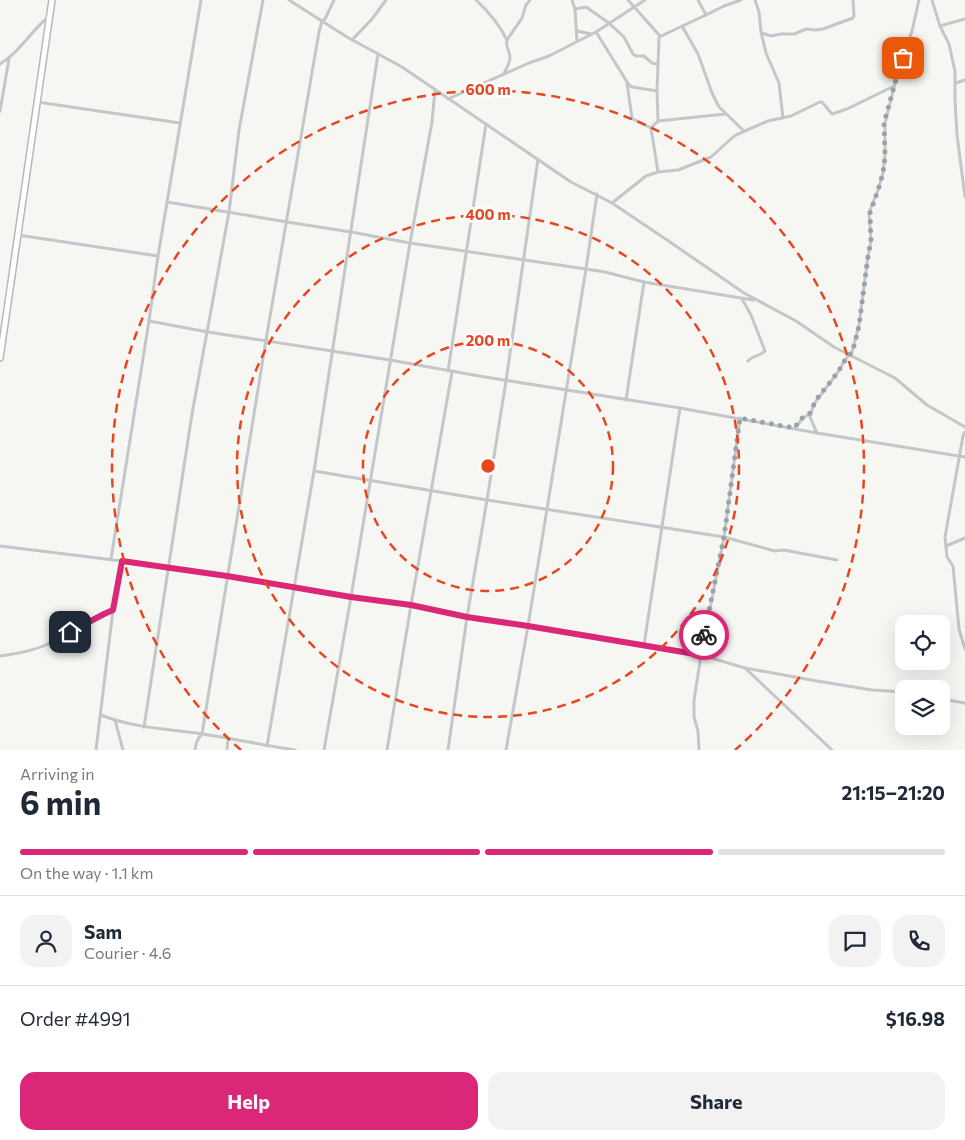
<!DOCTYPE html>
<meta charset="utf-8">
<style>
body{margin:0;font-family:Commissioner,sans-serif;background:#f2f2f3;color:#1f2937;height:100vh;display:flex;flex-direction:column;font-size:19px;white-space:nowrap}
*{box-sizing:border-box;margin:0}
p{font-size:16px;color:#747a83}
.icon{flex:none;width:28px;height:28px;fill:none;stroke:currentColor;stroke-width:2;stroke-linecap:round;stroke-linejoin:round}
.map{position:relative;height:750px;overflow:hidden}
.sheet{display:flex;flex-direction:column;background:#fff;flex:1}
.sheet>*{flex:none}
.tools{position:absolute;left:895px;top:615px;display:grid;gap:10px}
.tools a{display:grid;place-items:center;width:55px;height:55px;border-radius:10px;background:#fff;box-shadow:0 5px 20px #0002;font-size:25px}
.pin{position:absolute;display:grid;place-items:center;width:42px;height:42px;color:#fff;margin:-21px;border-radius:10px;box-shadow:0 2px 8px #0006}
.courier{position:absolute;display:grid;place-items:center;width:50px;height:50px;margin:-25px;border:4px solid #db2777;border-radius:50%;background:#fff;color:#222;box-shadow:0 1px 6px #0007}
.overview em{font-style:normal;font-weight:700}
.overview div{display:flex;flex-direction:column-reverse}
.overview{display:flex;align-items:center;justify-content:space-between;height:85px;padding:0 20px}
h1{font-size:32px;font-weight:700;line-height:38px}
.bar{display:grid;grid-template-columns:repeat(4,1fr);gap:8px 5px;align-content:center;height:60px;padding:0 20px}
.bar i{height:6px;border-radius:4px;background:#e0e1e3}
.bar .on{background:#db2777}
.bar p{grid-column:span 4}
.line{display:flex;align-items:center;gap:12px;padding:0 20px;border-top:1px solid #e0e1e3}
.line div{flex:1}
.round{display:grid;place-items:center;flex:none;width:52px;height:52px;border-radius:15px;background:#f2f2f3}
.cta{display:flex;gap:10px;margin-top:auto;padding:10px 20px}
.cta a{flex:1;height:58px;border-radius:15px;background:#db2777;color:#fff;font-size:20px;font-weight:700;line-height:58px;text-align:center}
.cta a+a{background:#f2f2f3;color:#1f2937}
.map>svg:first-child{display:block}
.lines{fill:none;stroke-linecap:round;stroke-linejoin:round}
.secondary-casing{stroke:#b3b9bd;stroke-width:8}
.street{stroke:#c3c7ca;stroke-width:3}
.secondary{stroke:#fff;stroke-width:5}
.done{stroke:#97a3aa;stroke-width:5;stroke-dasharray:0 9}
.route{stroke:#db2777;stroke-width:6}
.ring{fill:none;stroke:#e74621;stroke-width:2.5;stroke-dasharray:9 6}
.centre{fill:#e74621;stroke:#fff;stroke-width:2.5}
.ring-label{font-size:15px;text-anchor:middle;font-weight:bold;fill:#e74621;stroke:#fff;stroke-width:5;stroke-linejoin:round;paint-order:stroke}
</style>
<div class="map">
<svg width="965" height="750" viewBox="0 0 965 750">
<rect width="100%" height="100%" fill="#f6f6f2"/>
<g class="lines">
<defs>
<path id="secondary" d="M0,358L52,0"/>
</defs>
<use href="#secondary" class="secondary-casing"/>
<g class="street">
<path d="M289,0L347,37L402,67L571,182L612,203L667,240L744,293L796,321L834,347L895,378L927,405L965,427"/>
<path d="M476,0C489,12 499,24 507,40C505,47 510,51 510,57C510,63 506,70 503,75"/>
<path d="M572,0L575,9L577,41"/>
<path d="M628,0L660,36"/>
<path d="M698,0L706,15"/>
<path d="M755,0L759,12L761,32L766,53L779,83L783,118"/>
<path d="M932,0L940,26L949,44L955,71V100L957,135L965,197"/>
<path d="M575,9L586,7L609,23L624,37L633,54L636,56H644L652,63L658,64"/>
<path d="M682,26L698,54L712,93L719,107L744,131"/>
<path d="M940,26L965,19"/>
<path d="M577,31L591,34"/>
<path d="M596,32L629,85L632,87L657,91"/>
<path d="M762,33L771,36L781,34H794L806,29L815,30L823,29L853,18L854,16L853,0"/>
<path d="M352,40L372,19L386,0"/>
<path d="M507,40L522,18L526,5L530,0"/>
<path d="M0,64C20,52 32,30 50,15"/>
<path d="M627,83L632,118L633,119L651,128"/>
<path d="M956,83L965,80"/>
<path d="M448,99L529,63L549,56L596,32L645,0"/>
<path d="M37,102L180,123"/>
<path d="M0,111L9,59"/>
<path d="M658,121L657,91L659,37L706,15L724,6L741,0"/>
<path d="M651,128L658,121L725,114"/>
<path d="M651,128L658,172"/>
<path d="M167,202L287,222L351,232L410,243L586,269L605,272L644,282L753,300"/>
<path d="M612,203L646,176L658,172L678,170L711,157L733,137L738,134L768,121L791,116L820,102H822L832,114L847,109L894,86"/>
<path d="M18,235L158,256"/>
<path d="M742,299L751,315L765,351C760,356 752,356 748,361"/>
<path d="M149,321L208,332L390,360L479,376L680,408L817,433L965,457"/>
<path d="M448,371L486,124"/>
<path d="M626,400L644,282"/>
<path d="M795,428L803,418L811,413"/>
<path d="M965,432L963,436L945,537L947,557L953,566L959,629L965,649"/>
<path d="M817,433L810,417L811,413L814,404L838,372L845,360L852,352L859,325L868,256L871,241L869,213L878,190L883,173L885,156V123L898,72L912,31L919,0"/>
<path d="M314,471L487,500L724,537L775,551L784,550L837,560"/>
<path d="M0,546L122,561L227,575L351,597L411,605L467,617L528,626L701,655L745,668L811,680L872,690L904,692"/>
<path d="M946,546L965,538"/>
<path d="M111,559L149,321L158,256L201,0"/>
<path d="M644,645L680,408"/>
<path d="M0,656C15,654 37,650 50,643C71,633 91,619 113,610"/>
<path d="M745,668L832,750"/>
<path d="M941,699L965,703"/>
<path d="M101,715C133,728 169,729 203,734C234,739 264,745 295,750"/>
<path d="M115,720L123,750"/>
<path d="M144,727L192,414L229,212L239,130L263,0"/>
<path d="M267,746L314,471L378,54"/>
<path d="M96,750L113,610L122,561"/>
<path d="M195,750C196,743 197,739 202,734L266,340L319,32L322,21L325,19L334,0"/>
<path d="M227,750L228,739"/>
<path d="M324,750L351,597L410,243L432,122L435,90"/>
<path d="M387,750L411,605L452,372"/>
<path d="M448,750L467,617L487,500L506,381L538,159"/>
<path d="M506,750L528,626L586,269L597,194"/>
<path d="M699,750L698,731L694,717V700L701,655L724,537L740,418"/>
</g>
<use href="#secondary" class="secondary"/>
</g>
<g class="lines">
<path class="done" d="M704,635L724,537L740,418L794,428L802,418L810,413L816,400L838,372L845,360L852,352L854,346L859,326L868,256L871,241L870,213L878,190L883,173L885,156L884,123L898,72L903,58"/>
<path class="route" d="M70,632L104,614L113,610L122,561L227,576L351,597L411,605L467,617L528,626L701,655L704,635"/>
</g>
<g class="ring">
<circle cx="488" cy="466" r="125"/>
<circle cx="488" cy="466" r="251"/>
<path d="M241 750A376 376 0 1 1 735 750"/>
</g>
<circle cx="488" cy="466" r="8" class="centre"/>
<g class="ring-label">
<text x="488" y="95">600 m</text>
<text x="488" y="220">400 m</text>
<text x="488" y="346">200 m</text>
</g>
</svg>
<div class="tools">
<a><svg class="icon" aria-label="locate" viewBox="0 0 24 24"><circle cx="12" cy="12" r="6"/><path d="M12 2v4M12 18v4M2 12h4M18 12h4"/></svg></a>
<a><svg class="icon" aria-label="layers" viewBox="0 0 24 24"><path d="M12 4l9 5-9 5-9-5zM3 14l9 5 9-5"/></svg></a>
</div>
<div class="pin" style="left:903px;top:58px;background:#ea580c"><svg class="icon" aria-label="bag" viewBox="0 0 24 24"><path d="M5 8h14l-1 12H6zM9 8a3 3 0 0 1 6 0"/></svg></div>
<div class="pin" style="left:70px;top:632px;background:#1f2937"><svg class="icon" aria-label="home" viewBox="0 0 24 24"><path d="M3 11l9-7 9 7M6 9v11h12V9"/></svg></div>
<div class="courier" style="left:704px;top:635px"><svg class="icon" aria-label="bike" viewBox="0 0 24 24"><circle cx="6" cy="16" r="4"/><circle cx="18" cy="16" r="4"/><path d="M6 16l4-8h5l3 8M10 8l3 8H6M13 5h3"/></svg></div>
</div>
<section class="sheet">
<div class="overview"><div><h1>6 min</h1><p>Arriving in</p></div><em>21:15–21:20</em></div>
<div class="bar"><i class="on"></i><i class="on"></i><i class="on"></i><i></i><p>On the way · 1.1 km</p></div>
<div class="line" style="height:90px"><a class="round"><svg class="icon" aria-label="person" viewBox="0 0 24 24"><circle cx="12" cy="8" r="4"/><path d="M4 21q1-7 8-7t8 7"/></svg></a><div><b>Sam</b><p>Courier · 4.6</p></div><a class="round"><svg class="icon" aria-label="chat" viewBox="0 0 24 24"><path d="M4 5h16v11H9l-5 4z"/></svg></a><a class="round"><svg class="icon" aria-label="phone" viewBox="0 0 24 24"><path d="M5 4h4l2 5-3 2q2 4 5 5l2-3 5 2v4C11 20 4 13 5 4z"/></svg></a></div>
<div class="line" style="height:65px"><div>Order #4991</div><b>$16.98</b></div>
<div class="cta"><a>Help</a><a>Share</a></div>
</section>
